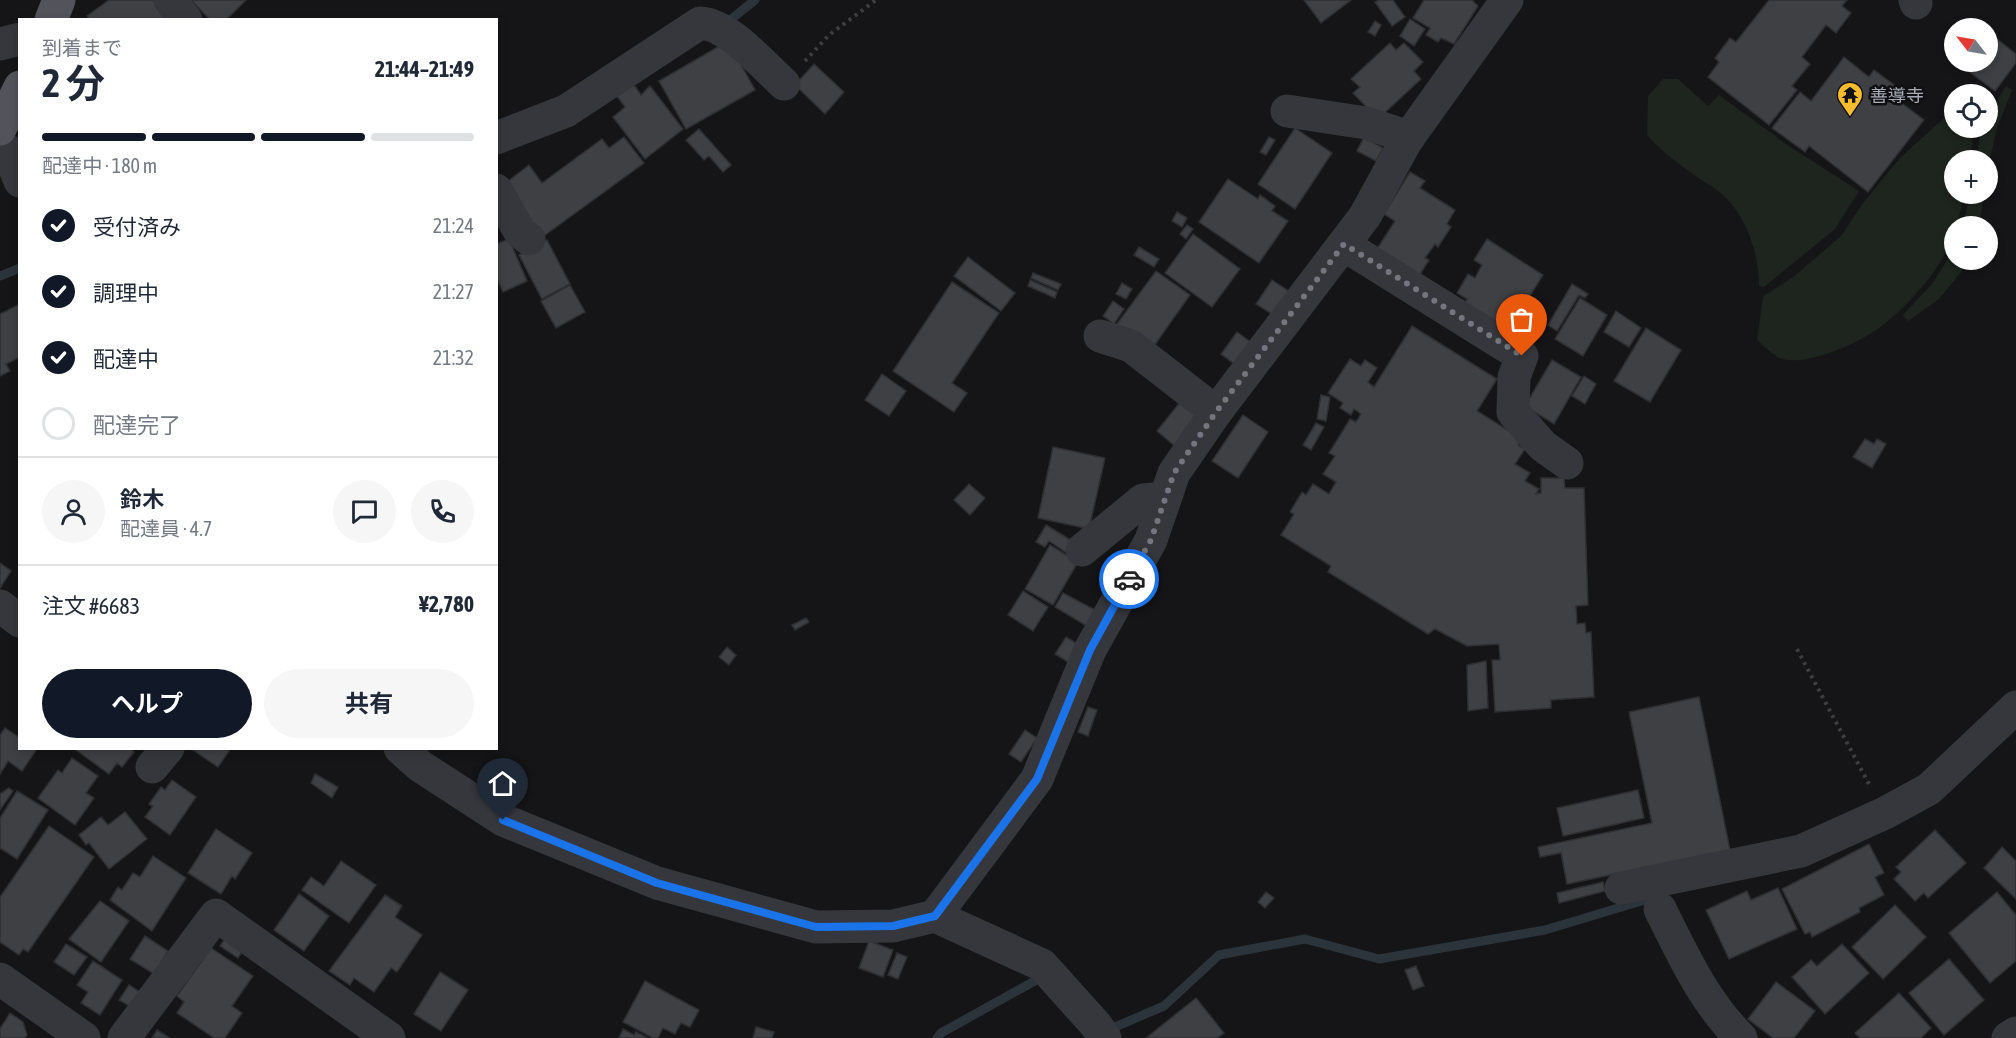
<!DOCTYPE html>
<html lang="ja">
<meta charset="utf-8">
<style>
body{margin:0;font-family:"Asap Condensed","Noto Sans JP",sans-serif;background:#f6f6f7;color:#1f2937;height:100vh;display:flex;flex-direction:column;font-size:22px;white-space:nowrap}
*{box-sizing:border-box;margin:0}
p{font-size:20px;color:#747a83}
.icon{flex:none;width:33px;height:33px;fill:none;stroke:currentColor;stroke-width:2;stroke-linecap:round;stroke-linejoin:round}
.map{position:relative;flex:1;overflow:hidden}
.side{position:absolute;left:18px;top:18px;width:480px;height:732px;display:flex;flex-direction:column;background:#fff;border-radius:0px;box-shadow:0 3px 9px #0003}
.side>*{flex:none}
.needle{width:39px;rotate:301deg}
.fabs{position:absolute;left:1944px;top:18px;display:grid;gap:12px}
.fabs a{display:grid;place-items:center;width:54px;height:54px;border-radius:50%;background:#fff;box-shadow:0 3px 9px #0003;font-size:30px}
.pin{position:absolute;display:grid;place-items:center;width:51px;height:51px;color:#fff;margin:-62px -26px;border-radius:50% 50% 50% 0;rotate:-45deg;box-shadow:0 0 6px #0007}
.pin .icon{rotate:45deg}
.courier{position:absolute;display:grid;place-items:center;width:60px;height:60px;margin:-30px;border:4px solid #1a73e8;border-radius:50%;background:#fff;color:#222;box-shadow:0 2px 8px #0007}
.head em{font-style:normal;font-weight:700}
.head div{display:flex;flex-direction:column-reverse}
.head{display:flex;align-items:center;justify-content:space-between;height:102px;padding:0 24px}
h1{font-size:39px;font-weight:700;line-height:45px}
.bar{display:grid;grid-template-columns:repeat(4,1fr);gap:9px 6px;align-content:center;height:72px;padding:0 24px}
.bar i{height:8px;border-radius:4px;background:#e0e1e3}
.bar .on{background:#111827}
.bar p{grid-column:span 4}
.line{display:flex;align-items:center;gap:15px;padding:0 24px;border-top:2px solid #e0e1e3}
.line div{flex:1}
.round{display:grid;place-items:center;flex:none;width:63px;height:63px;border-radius:32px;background:#f6f6f7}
ol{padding:0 24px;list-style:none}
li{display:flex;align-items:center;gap:18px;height:66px}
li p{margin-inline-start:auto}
li .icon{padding:6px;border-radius:50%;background:#111827;color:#fff;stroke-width:4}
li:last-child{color:#747a83}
li i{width:33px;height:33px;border:3px solid #e0e1e3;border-radius:50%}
.cta{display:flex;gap:12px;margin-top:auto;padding:12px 24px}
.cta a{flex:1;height:69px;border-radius:36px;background:#111827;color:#fff;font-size:24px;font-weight:700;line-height:69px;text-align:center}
.cta a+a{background:#f6f6f7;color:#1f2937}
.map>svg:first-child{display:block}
.green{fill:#1d251e}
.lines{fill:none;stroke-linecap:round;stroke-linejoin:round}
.stream{stroke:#2b333b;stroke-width:9}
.building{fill:#3f4044;stroke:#2f2f33;stroke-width:1.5}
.path{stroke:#3c3e43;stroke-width:4;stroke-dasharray:3 4.5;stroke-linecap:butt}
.minor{stroke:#36373c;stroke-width:33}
.major{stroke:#52535b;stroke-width:33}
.done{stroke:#74767f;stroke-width:6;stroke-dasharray:0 10.8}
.route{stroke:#1a73e8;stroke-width:8}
.labels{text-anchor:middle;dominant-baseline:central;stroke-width:5;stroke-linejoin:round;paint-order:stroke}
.poi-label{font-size:18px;fill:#a7abb7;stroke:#101012;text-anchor:start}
</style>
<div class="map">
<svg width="2016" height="1038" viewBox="0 0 2016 1038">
<rect width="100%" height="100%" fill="#151517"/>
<g class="green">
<path d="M1663,79H1678L1708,106L1719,95L1789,146L1859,191L1835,229L1764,287L1759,286C1759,256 1748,220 1726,198C1719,190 1708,185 1700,179C1681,166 1662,152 1647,135L1648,96Z"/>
<path d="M2006,86L2012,90L1997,128L1988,166V160H1976L1981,128H1988V116Z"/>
<path d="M1954,109V128H1974L1970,160H1954V194H1964L1957,226H1954C1954,258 1902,313 1876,330C1856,344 1807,366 1782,359C1773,356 1764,346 1757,340L1763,296L1792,278L1841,236L1863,203L1900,158Z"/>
<path d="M1971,194H1984L1979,226H1962Z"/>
<path d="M1954,250V260H1971L1939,299L1908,321L1903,315L1932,284Z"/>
</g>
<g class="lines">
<g class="stream">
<path d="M724,25L755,0"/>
<path d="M0,276L20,268"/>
<path d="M1108,1030L1164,1006L1219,955L1305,939L1379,959L1545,930L1658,896"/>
<path d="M937,1038L941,1033L1040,978L1043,981"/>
</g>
</g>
<g class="building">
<path d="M109,0H163L177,20H90L87,16Z"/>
<path d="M191,0H246L226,20H210Z"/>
<path d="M1304,0H1351L1321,23Z"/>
<path d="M1379,0H1393L1405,17L1392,26L1375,2Z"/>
<path d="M1424,0H1472L1478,6L1454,44L1441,38L1438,42L1426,35L1430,28L1413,18Z"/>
<path d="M1769,0H1847L1842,6L1851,13L1836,33L1826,25L1802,57L1810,64L1792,86L1797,90L1769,125L1708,77L1719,62L1715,58L1730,38L1736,42Z"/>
<path d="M1410,19L1425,29L1414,46L1400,36Z"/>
<path d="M1375,21L1381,25L1375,36L1368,32Z"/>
<path d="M1988,32L2016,54V63L1995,91L1956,62H1988Z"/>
<path d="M728,41L755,90L686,129L659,81Z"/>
<path d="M1390,43L1396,50L1404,43L1423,62L1414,71L1421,79L1378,119L1353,93L1360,87L1351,79Z"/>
<path d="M1844,57L1869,77L1874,70L1901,90L1895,98L1924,120L1868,192L1809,146L1805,152L1772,128L1800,92L1811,101Z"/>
<path d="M814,64L844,92L825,114L795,85Z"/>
<path d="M632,82L641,95L650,86L683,129L645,159L613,117L625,107L616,95Z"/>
<path d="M1295,128L1332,153L1295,209L1258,184Z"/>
<path d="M699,129L731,165L723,172L709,156L704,160L686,140Z"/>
<path d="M624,137L644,163L541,238L503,185L529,165L542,183L602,139L609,148Z"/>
<path d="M1269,137L1275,140L1266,155L1260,152Z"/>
<path d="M1364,137L1383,148L1376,161L1357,151Z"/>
<path d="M1410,172L1425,181L1420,188L1455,210L1447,224L1451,227L1438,247L1435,244L1425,258L1429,260L1419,276L1377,249L1395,221L1384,214Z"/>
<path d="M1228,179L1258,199L1260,195L1275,206L1272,211L1288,221L1259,263L1199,222Z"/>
<path d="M1177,212L1187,218L1182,227L1172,221Z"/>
<path d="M1187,225L1193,229L1186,239L1180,234Z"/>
<path d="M1193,234L1240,269L1212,307L1165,273Z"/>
<path d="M509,239L527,281L503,292L496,277V244Z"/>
<path d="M1487,239L1543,275L1508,331L1464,304L1467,299L1457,293L1468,274L1475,278L1482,265L1474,260Z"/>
<path d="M547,240L570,284L542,299L519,255Z"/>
<path d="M1139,247L1159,259L1154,267L1134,255Z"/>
<path d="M968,257L1015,293L1001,311L954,276Z"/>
<path d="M1156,271L1190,295L1149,353L1114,328Z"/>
<path d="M1033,273L1061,284L1058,290L1031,278Z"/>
<path d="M1030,280L1057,292L1055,298L1028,286Z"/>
<path d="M1272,280L1293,294L1278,318L1256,304Z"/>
<path d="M952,282L999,313L952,383L967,393L954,412L893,371Z"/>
<path d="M1122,283L1132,289L1126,299L1116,294Z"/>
<path d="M1572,284L1588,294L1585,298L1579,295L1557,331L1548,325Z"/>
<path d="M570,285L585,312L556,328L541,301Z"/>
<path d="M1580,298L1607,315L1583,356L1555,339Z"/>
<path d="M1113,301L1124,309L1114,324L1103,316Z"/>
<path d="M20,304V357L6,364L10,371L0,376V314Z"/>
<path d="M1616,311L1641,328L1629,347L1604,332Z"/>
<path d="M1412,326L1497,379L1477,411L1522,439L1518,445L1525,449L1515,464L1530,473L1525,481L1539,489L1536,494L1541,493V478H1564L1565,488H1584L1588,605L1576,606L1577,624L1585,623L1586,633L1591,632L1594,697L1551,700V708L1495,712L1492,660H1500L1499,644L1467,646L1435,629L1428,634L1328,572L1331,566L1281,535L1294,514L1290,512L1302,492L1306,495L1313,484L1329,494L1336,482L1323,474L1335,456L1329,453L1350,419L1356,422L1361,414L1354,409L1351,415L1340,408L1343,403L1328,393L1350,359L1361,366L1365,360L1377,368L1368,382L1374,387Z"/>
<path d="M1646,328L1681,350L1650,402L1614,381Z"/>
<path d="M1237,332L1253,344L1237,366L1221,354Z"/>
<path d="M1552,360L1581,377L1554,424L1525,406Z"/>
<path d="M882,374L906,391L889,416L865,400Z"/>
<path d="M1584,376L1596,384L1585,404L1572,396Z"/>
<path d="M1321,395L1330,397L1326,421L1317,419Z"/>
<path d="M1181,401L1200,417L1176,447L1157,431Z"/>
<path d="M1243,415L1268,432L1238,478L1212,461Z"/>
<path d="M1316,423L1324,427L1311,450L1303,445Z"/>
<path d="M1865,439L1874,444L1877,439L1886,444L1872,468L1853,457Z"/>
<path d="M1053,447L1105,458L1089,529L1038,518Z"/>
<path d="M969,484L985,498L970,515L954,500Z"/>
<path d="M1046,525L1074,542L1067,553L1049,541L1045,547L1036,542Z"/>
<path d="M1050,545L1078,562L1053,605L1025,589Z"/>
<path d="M0,563L11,571L0,588Z"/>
<path d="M1023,591L1048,607L1033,631L1008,615Z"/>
<path d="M1063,593L1099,612L1090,628L1055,607Z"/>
<path d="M806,618L809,622L795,630L792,625Z"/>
<path d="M1066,637L1084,648L1073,665L1055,654Z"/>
<path d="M727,647L736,655L729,665L719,657Z"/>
<path d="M1486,661L1488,708L1468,711L1467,665Z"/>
<path d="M1699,697L1730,850L1567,884L1561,853L1540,857L1538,847L1652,823L1629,712Z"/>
<path d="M1088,707L1097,710L1088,736L1078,732Z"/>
<path d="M5,728L20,738V748L37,749L22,771L8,761L0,774V735Z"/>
<path d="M1025,730L1037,738L1021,762L1009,754Z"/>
<path d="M77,748H130L134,752L122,767L117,763L109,774L76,750Z"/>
<path d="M190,748H231L218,767Z"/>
<path d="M72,758L98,776L86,793L94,798L75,825L38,798L58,770L62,773Z"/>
<path d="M315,774L338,787L332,798L311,783Z"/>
<path d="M172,780L196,797L170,835L145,817L153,806L149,804L161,787L165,790Z"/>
<path d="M9,788L13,791L0,810V794Z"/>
<path d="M1638,790L1644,818L1563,836L1557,808Z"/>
<path d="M17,791L48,810L17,859L0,848V818Z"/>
<path d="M125,812L147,839L109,869L89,843L86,845L79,835L101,817L108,825Z"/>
<path d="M49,826L94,857L28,952L23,949L19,955L0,942V897Z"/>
<path d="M216,829L252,853L235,879L232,876L221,894L188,873Z"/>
<path d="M1935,830L1966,863L1928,898L1924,893L1915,901L1894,879L1901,872L1896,867Z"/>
<path d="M1869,844L1884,873L1875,877L1884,895L1859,908L1860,912L1812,937L1810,932L1805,934L1782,889Z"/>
<path d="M2002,847L2016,861V899L1984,868Z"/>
<path d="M153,856L186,878L152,931L110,900L118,887L122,890L133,873L140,877Z"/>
<path d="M341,861L376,885L349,923L302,890L311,877L324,886Z"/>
<path d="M1603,882L1605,891L1559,903L1557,893Z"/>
<path d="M1778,888L1797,929L1729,959L1706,910L1747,891L1751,900Z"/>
<path d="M1266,892L1274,898L1265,908L1258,902Z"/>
<path d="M1997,892L2016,915V961L1990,983L1949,933Z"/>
<path d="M299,894L329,916L304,951L274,930Z"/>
<path d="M385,895L402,906L395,917L422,935L397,972L391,968L374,992L354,978L350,985L329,971Z"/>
<path d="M100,901L129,921L101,962L69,939Z"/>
<path d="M1895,905L1926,937L1883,979L1852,947Z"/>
<path d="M145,936L168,951L154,974L130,959Z"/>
<path d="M226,937L243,950L238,958L220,946Z"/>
<path d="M869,941L893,950L883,977L859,968Z"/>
<path d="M66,944L87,957L74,975L54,962Z"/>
<path d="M1842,944L1869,973L1825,1014L1792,977L1811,960L1817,966Z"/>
<path d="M211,948L253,976L232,1006L242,1013L225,1038H214L177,1013L184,1002L177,996Z"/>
<path d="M897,953L907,957L898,979L888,975Z"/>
<path d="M1949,959L1984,1000L1944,1035L1909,993Z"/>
<path d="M93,961L122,980L100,1015L81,1003L88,992L77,985Z"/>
<path d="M1416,966L1424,986L1413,990L1405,970Z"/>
<path d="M440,972L468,990L441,1031L414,1014Z"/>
<path d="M645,981L699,1010L690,1027L681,1023L675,1034L663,1028L658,1038H653L623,1022Z"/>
<path d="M1776,982L1815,1011L1794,1038H1773L1748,1019Z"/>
<path d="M129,985L140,992L131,1007L119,1000Z"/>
<path d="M1899,993L1931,1028L1921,1038H1860L1855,1033Z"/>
<path d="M1196,998L1224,1033L1217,1038H1146Z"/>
<path d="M10,1013L23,1022L27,1035L25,1038H0V1029Z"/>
<path d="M756,1027L774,1032L772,1038H753Z"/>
<path d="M623,1029L634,1035L636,1032L648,1038H619Z"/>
<path d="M157,1030L170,1038H152Z"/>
</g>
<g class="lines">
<g class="path">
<path d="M805,61L829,35L876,0"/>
<path d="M1797,649L1870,786"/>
</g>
<g class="minor">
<path d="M170,0L186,20"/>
<path d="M1915,0L1916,3"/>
<path d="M0,44L20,39"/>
<path d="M1287,111L1366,123L1409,137"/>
<path d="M496,138L566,111L700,23C728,24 763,65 784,84"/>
<path d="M0,148L8,151L20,181"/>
<path d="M496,190L520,232L529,239"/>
<path d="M1344,245L1522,356L1514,377L1513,412L1543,446L1567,463"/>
<path d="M1100,336L1131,346L1216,412"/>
<path d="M1082,550L1143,500L1165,498"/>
<path d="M0,606L20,621"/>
<path d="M400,748L420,766L503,820L657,883L816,927L893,926L935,916L1042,965L1096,1025L1105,1038"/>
<path d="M152,767L168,748"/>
<path d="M1621,888L1801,851L1885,813L1929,789L2016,707"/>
<path d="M1660,909C1683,955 1704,1002 1741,1038"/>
<path d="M935,916L1037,779L1090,650L1151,540L1174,473L1216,412L1365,216L1406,141L1507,0"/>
<path d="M0,979L84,1038"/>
<path d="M124,1038L216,915L389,1038"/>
<path d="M2008,1038L2016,1033"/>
</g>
<g class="major">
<path d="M51,20L59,0"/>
<path d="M0,129L20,87"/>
</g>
</g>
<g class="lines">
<path class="done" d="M1129,579L1151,540L1174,473L1216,412L1344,244L1522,356"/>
<path class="route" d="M503,820L657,883L816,927L893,926L935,916L1037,779L1090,650L1129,579"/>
</g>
<defs>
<symbol id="temple-pin" viewBox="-11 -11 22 30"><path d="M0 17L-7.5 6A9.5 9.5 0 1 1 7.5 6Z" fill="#f6bc2e" stroke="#101012"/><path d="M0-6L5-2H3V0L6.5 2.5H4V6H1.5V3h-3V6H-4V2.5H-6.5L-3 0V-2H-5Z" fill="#111"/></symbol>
</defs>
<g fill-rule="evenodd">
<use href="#temple-pin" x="1835" y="80" width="30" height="40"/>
</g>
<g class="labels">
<g class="poi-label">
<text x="1870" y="95">善導寺</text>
</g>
</g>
</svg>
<div class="fabs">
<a><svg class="needle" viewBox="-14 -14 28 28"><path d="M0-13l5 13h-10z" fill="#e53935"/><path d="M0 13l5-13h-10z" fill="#747a83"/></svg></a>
<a><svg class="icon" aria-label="locate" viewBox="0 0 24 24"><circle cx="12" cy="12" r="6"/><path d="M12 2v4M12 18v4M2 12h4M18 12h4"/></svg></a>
<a>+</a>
<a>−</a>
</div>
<div class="pin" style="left:1522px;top:356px;background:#ea580c"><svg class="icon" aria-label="bag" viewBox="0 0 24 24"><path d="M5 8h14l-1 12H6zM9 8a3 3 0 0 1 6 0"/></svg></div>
<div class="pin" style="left:503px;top:820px;background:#1f2937"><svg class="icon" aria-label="home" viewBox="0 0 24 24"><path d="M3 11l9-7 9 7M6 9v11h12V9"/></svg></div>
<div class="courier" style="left:1129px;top:579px"><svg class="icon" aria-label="car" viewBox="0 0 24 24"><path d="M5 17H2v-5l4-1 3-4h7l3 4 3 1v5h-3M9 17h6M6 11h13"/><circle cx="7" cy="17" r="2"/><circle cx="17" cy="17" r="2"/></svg></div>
<section class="side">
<div class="head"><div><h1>2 分</h1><p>到着まで</p></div><em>21:44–21:49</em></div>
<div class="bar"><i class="on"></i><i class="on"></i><i class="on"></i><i></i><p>配達中 · 180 m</p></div>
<ol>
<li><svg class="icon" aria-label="check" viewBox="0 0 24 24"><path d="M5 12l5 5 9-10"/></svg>受付済み<p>21:24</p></li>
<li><svg class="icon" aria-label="check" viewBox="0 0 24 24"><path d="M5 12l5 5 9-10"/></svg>調理中<p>21:27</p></li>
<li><svg class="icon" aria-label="check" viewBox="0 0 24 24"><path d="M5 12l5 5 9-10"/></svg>配達中<p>21:32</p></li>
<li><i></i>配達完了</li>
</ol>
<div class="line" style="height:108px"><a class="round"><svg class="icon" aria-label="person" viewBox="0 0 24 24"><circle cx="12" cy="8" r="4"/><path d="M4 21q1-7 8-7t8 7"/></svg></a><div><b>鈴木</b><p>配達員 · 4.7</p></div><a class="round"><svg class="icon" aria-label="chat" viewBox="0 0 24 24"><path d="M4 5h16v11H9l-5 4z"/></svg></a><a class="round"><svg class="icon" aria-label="phone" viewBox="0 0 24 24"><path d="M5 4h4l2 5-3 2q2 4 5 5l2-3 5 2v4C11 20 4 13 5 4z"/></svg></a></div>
<div class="line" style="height:78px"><div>注文 #6683</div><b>¥2,780</b></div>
<div class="cta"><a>ヘルプ</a><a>共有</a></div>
</section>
</div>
